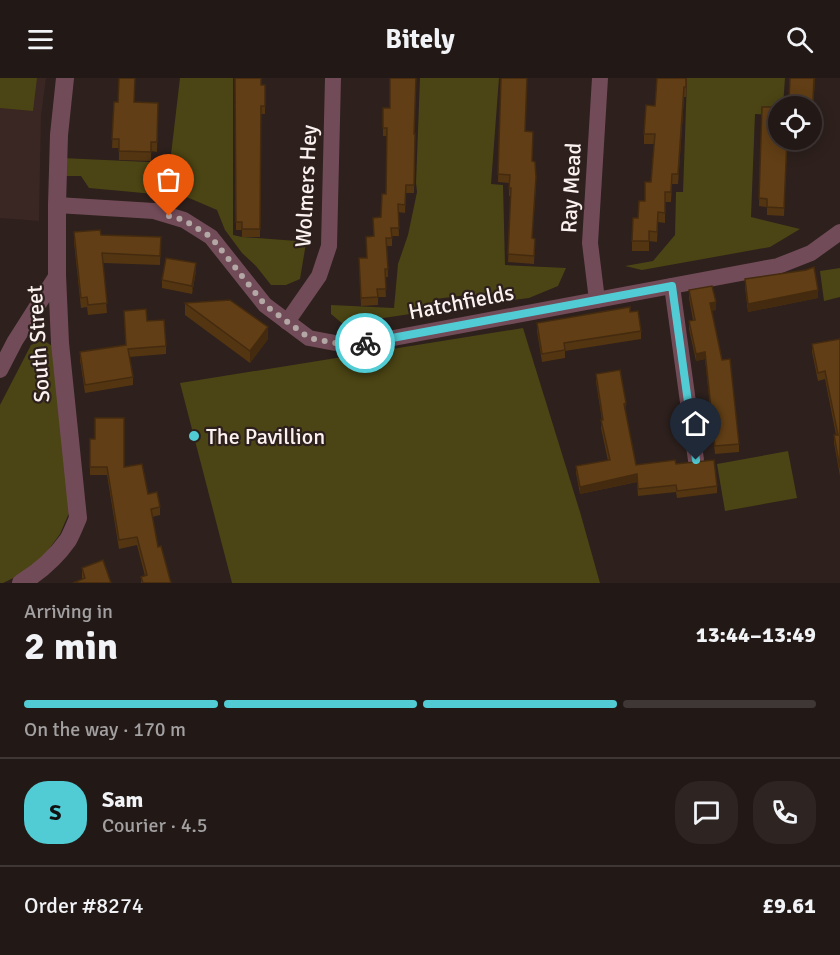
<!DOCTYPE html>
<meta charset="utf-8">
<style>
body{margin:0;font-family:Signika,sans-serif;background:#2e2523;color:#f1f3f6;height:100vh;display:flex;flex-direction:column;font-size:22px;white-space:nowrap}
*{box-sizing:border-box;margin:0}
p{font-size:20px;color:#a2a0a1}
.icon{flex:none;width:33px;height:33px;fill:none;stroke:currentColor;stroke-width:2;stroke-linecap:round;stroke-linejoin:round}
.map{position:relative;height:505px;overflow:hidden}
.panel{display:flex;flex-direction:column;background:#221816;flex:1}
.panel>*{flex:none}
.controls{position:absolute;left:768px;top:18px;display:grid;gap:12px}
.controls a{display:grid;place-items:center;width:54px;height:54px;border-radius:50%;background:#221816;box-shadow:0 3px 15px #0003,0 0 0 2px #3f3735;font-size:30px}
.pin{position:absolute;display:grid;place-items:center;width:51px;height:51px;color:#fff;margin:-62px -26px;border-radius:50% 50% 50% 0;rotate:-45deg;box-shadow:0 0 6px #0007}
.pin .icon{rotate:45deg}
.courier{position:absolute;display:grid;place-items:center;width:60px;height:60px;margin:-30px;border:4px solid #51ccd4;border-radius:50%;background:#fff;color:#222;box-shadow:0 2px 8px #0007}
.headline em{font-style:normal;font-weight:800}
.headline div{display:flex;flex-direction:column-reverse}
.headline{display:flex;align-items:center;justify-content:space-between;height:102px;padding:0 24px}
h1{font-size:39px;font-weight:800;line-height:45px}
.bar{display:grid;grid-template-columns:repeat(4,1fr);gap:9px 6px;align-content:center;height:72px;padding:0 24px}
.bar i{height:8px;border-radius:4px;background:#3f3735}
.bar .selected{background:#51ccd4}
.bar p{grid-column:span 4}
.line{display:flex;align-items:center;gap:15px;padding:0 24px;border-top:2px solid #3f3735}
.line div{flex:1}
.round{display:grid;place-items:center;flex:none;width:63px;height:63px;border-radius:24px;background:#2e2523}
header{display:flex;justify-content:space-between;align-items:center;height:78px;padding:0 24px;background:#221816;font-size:27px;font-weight:800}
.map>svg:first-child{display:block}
.built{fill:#3a2622}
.green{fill:#4b4414}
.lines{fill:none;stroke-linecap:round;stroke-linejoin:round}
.minor{stroke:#724b58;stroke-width:16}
.tertiary{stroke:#724b58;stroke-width:18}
.wall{fill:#533512}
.shaded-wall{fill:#442b0f}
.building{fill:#613e15;stroke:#442b0f;stroke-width:1.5}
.done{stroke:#b3a8a6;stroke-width:6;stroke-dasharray:0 10.8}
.route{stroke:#51ccd4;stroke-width:8}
.poi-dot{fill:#51ccd4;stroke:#2d201d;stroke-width:2}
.labels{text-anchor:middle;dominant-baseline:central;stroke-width:4.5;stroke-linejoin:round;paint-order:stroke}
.street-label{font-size:22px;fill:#fbf2f0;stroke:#2d201d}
.poi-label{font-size:22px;fill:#fbf2f0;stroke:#2d201d;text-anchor:start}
</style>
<header><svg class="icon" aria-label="menu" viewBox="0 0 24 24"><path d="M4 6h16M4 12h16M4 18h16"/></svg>Bitely<svg class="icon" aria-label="search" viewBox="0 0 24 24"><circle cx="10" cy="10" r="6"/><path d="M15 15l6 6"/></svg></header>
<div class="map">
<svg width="840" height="505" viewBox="0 0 840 505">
<rect width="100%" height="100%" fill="#2d201d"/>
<path class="built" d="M0,0H46L41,38L39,143L0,140Z"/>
<g class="green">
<path d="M0,0H37L33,33L0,30Z"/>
<path d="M180,0H233V157L242,159L297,163L306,165L300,201L286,207H271L256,188L242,175L225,152L217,132L175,114L154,116L89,110L81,98H61L62,80L170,85Z"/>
<path d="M420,0H499L491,106L503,107L505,187L566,190L558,208L529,220L490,225L474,216L436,221L417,235L343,246L331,236V227L394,230L398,186L408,157L417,114L416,105Z"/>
<path d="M687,0H785L783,28H778V37L755,36L751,139L800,151L770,169L642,192L625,188L653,183L675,157L676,114H683Z"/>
<path d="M840,190V219L824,223L820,193Z"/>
<path d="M523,250L580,434L600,505H232L180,305Z"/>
<path d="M43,262L57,271L72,428L60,456L36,489L3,505H0V327L31,267Z"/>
<path d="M788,373L797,420L725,433L717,386Z"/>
</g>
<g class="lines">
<g class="minor">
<path d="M57,127L154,133L184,142L211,159L265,227L309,260L351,268L778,188L811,175L840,154"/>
<path d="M672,208L696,382"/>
<path d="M597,222L590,165L600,0"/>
<path d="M287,244L319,198L329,168L333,0"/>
<path d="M0,292L15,263L57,197"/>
</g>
<path class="tertiary" d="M21,505C39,494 56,479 68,462C72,455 75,447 78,440L60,265L57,197V127L59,57L65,0"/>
</g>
<g class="wall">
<path d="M235,0L261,7H265V36H261L260,159H242V152H236Z"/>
<path d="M501,0L525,53L536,107L532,160L535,161L534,186L508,184L511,118H509V105L498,104Z"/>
<path d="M657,0H687L686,19H684L678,106H672L671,124H665V145L658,144L657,164L649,163V173H632V163L638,140L651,104L654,66H644V56L655,28Z"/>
<path d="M790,0H815L813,32H812V28H789Z"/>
<path d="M114,24L158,25L157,74L151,73V83L119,82V70H112Z"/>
<path d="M762,29L787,62L784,138L767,137V129L759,128Z"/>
<path d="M383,30L414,56V115H406L405,135L398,134L399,158H392V168H387L388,199H385L386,219H378V227L361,228L359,180H367L381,139L386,116L387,58H383Z"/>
<path d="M74,154L101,157L161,159L160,187L103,185L107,235L88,237L87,229L81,230L74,164Z"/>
<path d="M196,193L192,216L162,210V202Z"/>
<path d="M745,201L818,220L748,234L745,209Z"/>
<path d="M689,212L716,232L711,233L739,366V374L715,376L705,281L696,283L689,251V243L693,242L689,220Z"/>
<path d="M185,225L268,261L250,285L185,237Z"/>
<path d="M124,233L147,243L166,268V276L129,279L133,299V307L85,315L80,282V274L126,267Z"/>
<path d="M630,234L641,253V261L565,273V280L542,284L537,253V245Z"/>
<path d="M840,261V398L834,365V357H836L825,301L818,303L812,274V266Z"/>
<path d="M596,296L626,325L625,332L636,387L676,386L717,408V415L677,420L676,414L638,418L637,404L580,416L576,395V388L608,383L601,350L602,342L596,304Z"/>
<path d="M90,361L124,389L160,429V437L152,439L158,469L171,505H141V499L145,498L137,467L119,471L107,397H90Z"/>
<path d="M82,490L111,505L82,502Z"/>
</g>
<g class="shaded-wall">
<path d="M684,9V19L678,106V96Z"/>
<path d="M196,185V193L192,216V208Z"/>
<path d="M818,212V220L748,234V226Z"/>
<path d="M716,224V232L710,233V225Z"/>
<path d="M268,249V261L250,285V273Z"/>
<path d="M705,274V281L696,283V276Z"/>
<path d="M637,396V404L580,416V409Z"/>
</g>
<g class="building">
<path d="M119,0H135L134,24L158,25L157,64H151V74L119,73V61H112L114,24H118Z"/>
<path d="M235,0H261V7H265V28H261L260,151H242V144H236Z"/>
<path d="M390,0H416L414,56H415L414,107H406L405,127L398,126L399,150H391L392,160H386L388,191H385L386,211H377L378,219L361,220L359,180H367L366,159L374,158L373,140L381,139L382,116H386L387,50H383V30H390Z"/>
<path d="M501,0H527L525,53L533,54L532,83L535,84L536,99L532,160L535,161L534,178L508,176L511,110H509L510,97L498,96Z"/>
<path d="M657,0H686V9H684L678,96H672L671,114H665V135L658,134L657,154L649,153V163H632L633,140H638L639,123H645V104H651L655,56H644L646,27L655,28Z"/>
<path d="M790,0H814L813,24L789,23Z"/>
<path d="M762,29H778V62H787L784,130L767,129V121L759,120Z"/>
<path d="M100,152L101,157L161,159L160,178L102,175L107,225L88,227L87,219L81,220L74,154Z"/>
<path d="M166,180L196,185L192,208L162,202Z"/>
<path d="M814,189L818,212L748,226L745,201L806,192Z"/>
<path d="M712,208L716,224L710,225L722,282L730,281L739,366L715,368L705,274L696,276L689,243L695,242L689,212Z"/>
<path d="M230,222L268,249L250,273L185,225Z"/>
<path d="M630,229V234L638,233L641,253L564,265L565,272L542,276L537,245Z"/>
<path d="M146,231L147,243L164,242L166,268L128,271L133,299L85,307L80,274L126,267L124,233Z"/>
<path d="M840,261V390L834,357H838L825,293L818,295L812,266Z"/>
<path d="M620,292L626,325L624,326L636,387L675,382L676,386L714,382L717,408L677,413L676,407L638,411L637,396L580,409L576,388L610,382L601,342H603L596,296Z"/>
<path d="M95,340H124V389L142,386L148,416L157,414L160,429L151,431L158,469L161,468L171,505H143L141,499L147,497L137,459L119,462L107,389H90V361H95Z"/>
<path d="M103,482L111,505H73L85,500L82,490Z"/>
</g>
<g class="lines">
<path class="done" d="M169,138L184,142L211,159L265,227L309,260L351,268L365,265"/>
<path class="route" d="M365,265L672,208L696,382"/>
</g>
<circle class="poi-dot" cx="194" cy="358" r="6"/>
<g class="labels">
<g class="street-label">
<text transform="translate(306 108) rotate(-87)">Wolmers Hey</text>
<text transform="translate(571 110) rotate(-87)">Ray Mead</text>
<text transform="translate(461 224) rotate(-11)">Hatchfields</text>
<text transform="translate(38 266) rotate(-94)">South Street</text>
</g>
<g class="poi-label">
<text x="206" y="358">The Pavillion</text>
</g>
</g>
</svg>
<div class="controls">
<a><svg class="icon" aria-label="locate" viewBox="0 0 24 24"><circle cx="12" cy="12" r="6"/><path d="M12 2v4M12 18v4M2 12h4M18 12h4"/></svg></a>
</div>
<div class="pin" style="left:169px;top:138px;background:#ea580c"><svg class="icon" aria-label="bag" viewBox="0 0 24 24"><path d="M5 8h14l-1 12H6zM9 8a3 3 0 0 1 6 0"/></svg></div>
<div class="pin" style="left:696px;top:382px;background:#1f2937"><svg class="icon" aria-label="home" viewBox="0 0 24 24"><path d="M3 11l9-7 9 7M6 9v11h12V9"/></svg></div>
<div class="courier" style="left:365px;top:265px"><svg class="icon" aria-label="bike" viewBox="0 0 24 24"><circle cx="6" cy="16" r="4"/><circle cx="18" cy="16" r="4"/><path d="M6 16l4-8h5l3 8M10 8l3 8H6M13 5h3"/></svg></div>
</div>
<section class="panel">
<div class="headline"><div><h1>2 min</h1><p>Arriving in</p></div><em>13:44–13:49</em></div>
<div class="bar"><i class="selected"></i><i class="selected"></i><i class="selected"></i><i></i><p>On the way · 170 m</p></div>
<div class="line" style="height:108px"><b class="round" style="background:#51ccd4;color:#111">S</b><div><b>Sam</b><p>Courier · 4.5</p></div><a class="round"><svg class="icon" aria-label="chat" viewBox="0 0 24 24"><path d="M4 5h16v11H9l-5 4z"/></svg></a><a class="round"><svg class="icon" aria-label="phone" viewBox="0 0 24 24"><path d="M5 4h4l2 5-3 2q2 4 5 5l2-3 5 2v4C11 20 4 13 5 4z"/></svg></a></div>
<div class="line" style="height:78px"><div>Order #8274</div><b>£9.61</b></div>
</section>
